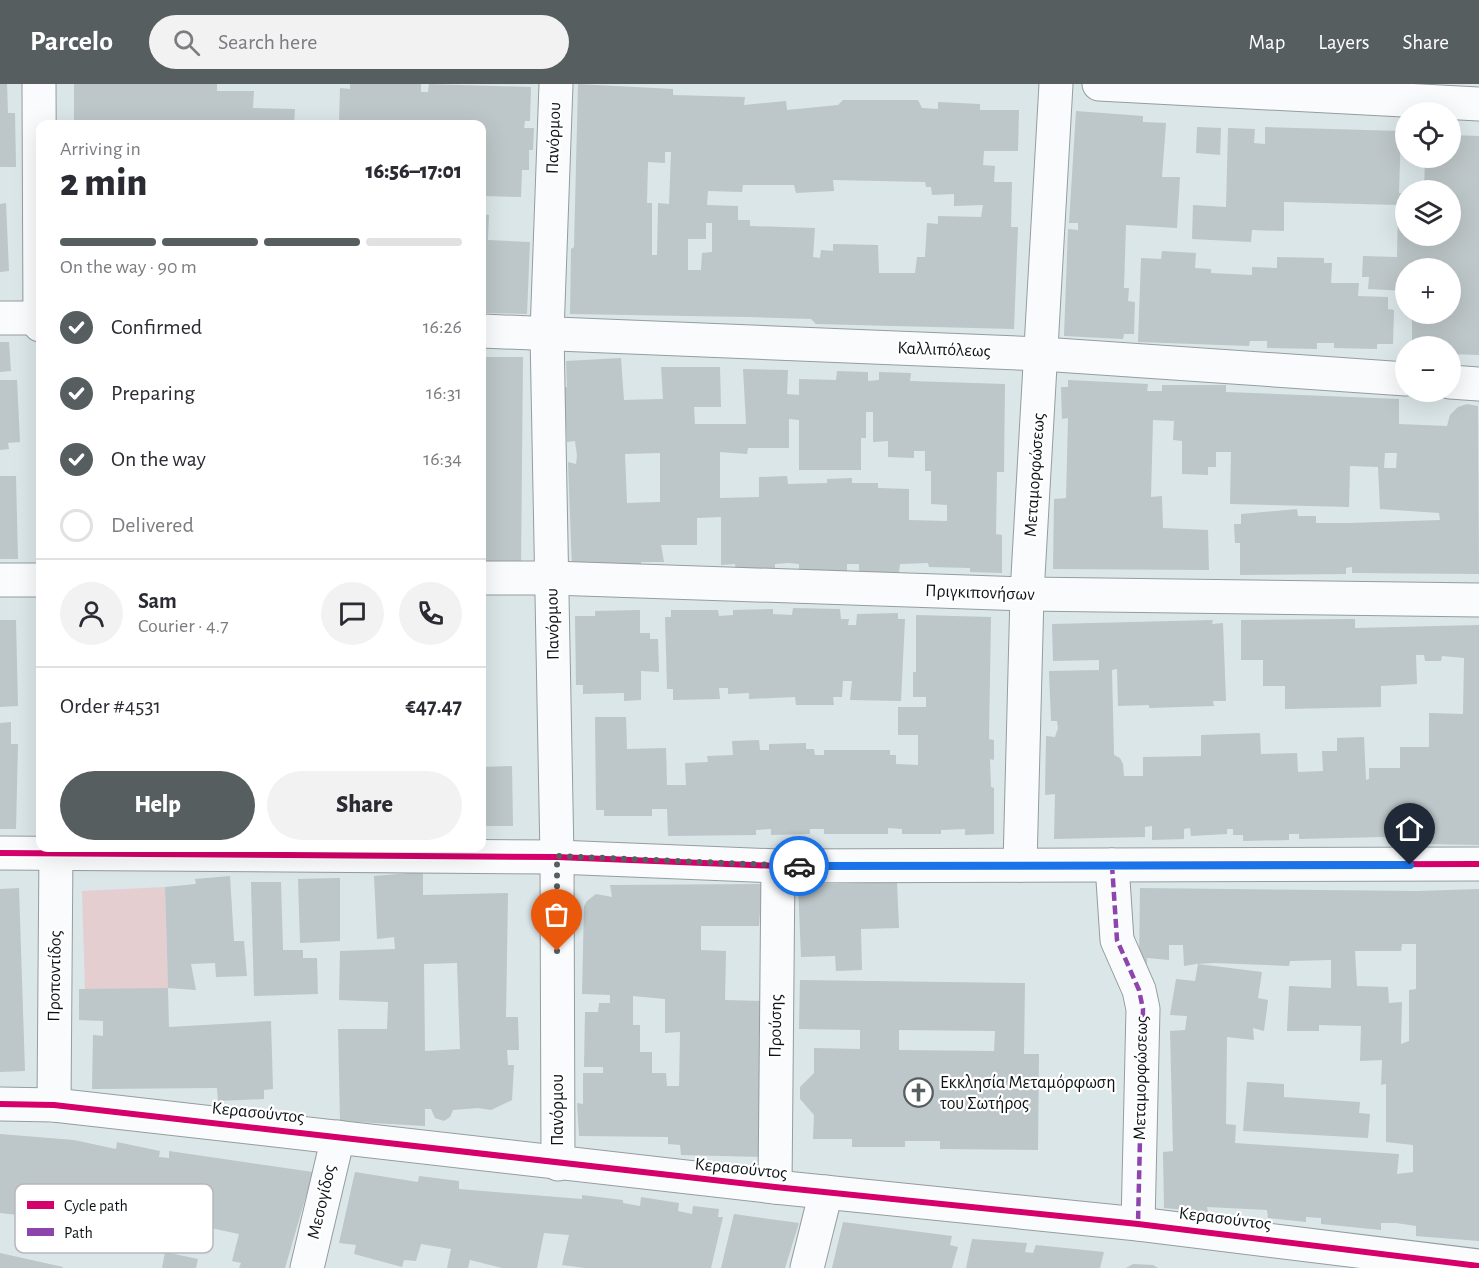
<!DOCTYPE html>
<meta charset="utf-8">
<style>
body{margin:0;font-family:"Alegreya Sans",sans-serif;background:#f2f2f3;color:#2b2b33;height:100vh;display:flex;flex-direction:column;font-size:22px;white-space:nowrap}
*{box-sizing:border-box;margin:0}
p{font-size:20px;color:#7c7c81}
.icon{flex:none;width:33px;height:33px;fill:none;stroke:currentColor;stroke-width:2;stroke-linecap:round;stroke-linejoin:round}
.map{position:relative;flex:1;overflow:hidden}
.details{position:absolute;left:36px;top:36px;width:450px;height:732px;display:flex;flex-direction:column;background:#fff;border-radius:12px;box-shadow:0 6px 24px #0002}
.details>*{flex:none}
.tools{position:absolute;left:1395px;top:18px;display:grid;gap:12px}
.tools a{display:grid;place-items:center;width:66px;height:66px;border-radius:50%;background:#fff;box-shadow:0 6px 24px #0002;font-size:30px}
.pin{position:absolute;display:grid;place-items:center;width:51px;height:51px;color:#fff;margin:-62px -26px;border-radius:50% 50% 50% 0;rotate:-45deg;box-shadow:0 0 6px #0007}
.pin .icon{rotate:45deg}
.courier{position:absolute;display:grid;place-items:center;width:60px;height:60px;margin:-30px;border:4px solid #1a73e8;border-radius:50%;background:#fff;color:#222;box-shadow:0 2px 8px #0007}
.overview em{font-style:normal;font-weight:800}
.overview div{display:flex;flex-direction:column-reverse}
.overview{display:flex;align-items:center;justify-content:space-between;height:102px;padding:0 24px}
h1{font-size:39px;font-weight:800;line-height:45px}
.bar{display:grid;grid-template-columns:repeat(4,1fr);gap:9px 6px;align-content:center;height:72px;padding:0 24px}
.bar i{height:8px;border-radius:4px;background:#e1e1e2}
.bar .on{background:#565e60}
.bar p{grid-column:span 4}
.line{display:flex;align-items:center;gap:15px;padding:0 24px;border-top:2px solid #e1e1e2}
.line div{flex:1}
.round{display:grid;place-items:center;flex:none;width:63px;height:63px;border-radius:32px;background:#f2f2f3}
ol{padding:0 24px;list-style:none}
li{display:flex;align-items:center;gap:18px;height:66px}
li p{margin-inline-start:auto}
li .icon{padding:6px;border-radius:50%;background:#565e60;color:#fff;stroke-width:4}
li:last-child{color:#7c7c81}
li i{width:33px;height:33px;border:3px solid #e1e1e2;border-radius:50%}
.cta{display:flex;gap:12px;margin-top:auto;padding:12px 24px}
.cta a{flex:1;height:69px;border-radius:36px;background:#565e60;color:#fff;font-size:24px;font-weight:800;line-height:69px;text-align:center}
.cta a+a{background:#f2f2f3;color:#2b2b33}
header{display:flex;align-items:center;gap:36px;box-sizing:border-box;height:84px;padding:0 30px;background:#565e60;color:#fff}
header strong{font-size:28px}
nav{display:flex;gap:33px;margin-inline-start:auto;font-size:21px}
.search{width:420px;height:54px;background:#f2f2f3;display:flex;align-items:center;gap:15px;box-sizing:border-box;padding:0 21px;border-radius:33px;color:#7c7c81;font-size:22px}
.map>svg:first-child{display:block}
.green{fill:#e4cecf}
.building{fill:#bdc6c8;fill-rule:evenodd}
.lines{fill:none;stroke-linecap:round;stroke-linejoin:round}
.street-casing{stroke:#959d9e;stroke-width:35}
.street{stroke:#fafbfc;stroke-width:33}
.quiet{stroke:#8e44ad;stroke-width:4.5;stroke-dasharray:9 4.5;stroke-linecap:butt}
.cycleway-casing{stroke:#fff;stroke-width:10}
.cycleway{stroke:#d6006c;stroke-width:6}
.done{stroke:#565e60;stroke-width:6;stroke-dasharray:0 10.8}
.route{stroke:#1a73e8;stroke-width:8}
.labels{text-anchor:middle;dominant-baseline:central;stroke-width:4.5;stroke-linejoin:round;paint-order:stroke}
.street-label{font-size:18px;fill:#0e1416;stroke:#fff}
.poi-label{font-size:18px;fill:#0e1416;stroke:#fff;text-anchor:start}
.key{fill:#fff;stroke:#b7b8b9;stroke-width:1.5}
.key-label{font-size:16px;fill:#0e1416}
</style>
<header>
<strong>Parcelo</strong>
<div class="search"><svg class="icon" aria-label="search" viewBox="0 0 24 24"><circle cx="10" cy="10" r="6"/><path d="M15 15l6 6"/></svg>Search here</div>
<nav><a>Map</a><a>Layers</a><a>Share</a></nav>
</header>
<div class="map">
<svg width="1479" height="1184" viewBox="0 0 1479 1184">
<rect width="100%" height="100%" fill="#dbe6e8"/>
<path class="green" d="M165,803L168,904L85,907L82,807Z"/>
<g class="building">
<path d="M0,0H7L8,29H15L16,83H0Z"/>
<path d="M74,0H217V7H254L253,24L295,25L294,40H74Z"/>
<path d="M350,0H421V8H428L429,0L531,3L530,37H525L524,44H534L533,66H529V86H522L521,113L482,112V40H339L340,4L350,5Z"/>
<path d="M578,0L673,5V11L745,13L744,21L786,17L787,26L838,21L843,16H918L922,24L938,25V18L980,20V26H1019L1018,67H984L983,81L995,82L994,98H1012L1011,143H1018L1014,245L816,240L811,235L747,233L570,230L571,165L574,163ZM665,68H671L669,120L658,119L657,171H652V119H647L648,78L665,79ZM833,96L925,98L926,103H931L932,111L954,110V122L983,121L981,133L938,132V140L927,139L925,173H917L915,189H879L878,161L833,160V167L821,166L820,174L813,173L815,144L750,142V136H738V122L707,121L708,107L742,108L743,101H794L796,109L834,107ZM706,139H712V168L702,169L701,186H688V155H706Z"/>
<path d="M1076,27L1143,32V38L1166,39L1162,93H1180L1177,144L1126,141L1124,204H1129L1128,217L1135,218L1134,250H1124L1123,255L1064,252L1068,145L1078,146V139H1069Z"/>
<path d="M1197,43L1221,44L1220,71L1196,69Z"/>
<path d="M1265,43L1401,47L1399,109L1406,110V152H1450V106H1424L1425,74H1450V51L1479,52V271L1450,270V262H1412V233L1420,234V230H1450V184H1406V207L1368,205L1369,193H1362L1363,172L1397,173L1398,121L1284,118V147L1252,146L1251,158L1192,155L1193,121L1226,123L1228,44L1255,45L1254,59L1265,60Z"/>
<path d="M6,119L9,187L0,188V120Z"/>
<path d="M482,130L489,131L488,156L530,158L527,230L482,229Z"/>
<path d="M1162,167L1196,169L1195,184L1211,185V189L1252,191V183L1277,184V173L1324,174V179H1332L1331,199H1359L1358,212L1388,213V225L1394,226L1393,260H1377V265L1334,264V259H1317V265L1267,264V257H1250L1249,262L1138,258L1141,174L1161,175Z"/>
<path d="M0,258H9L11,287L0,288Z"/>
<path d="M482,273H523L521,483H482Z"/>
<path d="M621,274L624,316L663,315L661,283H720L721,323H694L695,340H746L743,285L788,286L787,310L799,311V295L836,296L837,287L868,288V297L879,296V288L911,289L910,297L1005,300L1004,388H997L996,450L1002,451V489L970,488V484L929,483L928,479L900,480L899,488H859V480H847V488L799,489V480L789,479L775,480V487L736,488L735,480L721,481V433L697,434V461H661L664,478H641L642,484H572L568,378L576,380L577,372L575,357L567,358L564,303H567L566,277ZM866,328H873V358L888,357V373L914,374V367H925V387H931V420L947,421V437L909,436V405L878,404V399H852V394L827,395V399L788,400L787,392L759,393V413L720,414V368L747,370L748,364H789V335L799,336V386H861V354H866ZM660,369V418L627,419L625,370Z"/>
<path d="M0,296H17L20,358L8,359L9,365L0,366Z"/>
<path d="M1068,296L1148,300L1147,307H1162V301H1226V308L1399,315V340L1447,342L1450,331L1458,323L1467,320L1478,322L1479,490L1352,489V483L1346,484V490L1240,491V459H1235L1234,440H1241V430L1297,425L1298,432H1316V439H1349L1440,436L1439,429L1380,425L1378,383L1350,382L1349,423L1230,420L1231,368H1216V383H1208V391L1182,390V357L1173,356L1174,337L1153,336L1151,413L1162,412L1163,444L1208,446L1209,486L1053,485L1054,415L1066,414L1068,334L1062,335L1061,303H1068ZM1385,369H1397L1396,384H1384Z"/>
<path d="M0,392H16L18,475H0Z"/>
<path d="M793,524L840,525L841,535H849L848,541H856L857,530L898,529V535H905L901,617L850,616L852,597H843L842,613H833L834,621H796L795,613L749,615V609L728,610V604H719L720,615L673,616V605H667L665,533H671V526H718L719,532L733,531V526L773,525V530L792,531Z"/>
<path d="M640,526V549H650V555H658L659,588L641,587V616L624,617V609L583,610V601H576L575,532H595V527Z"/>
<path d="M916,531L991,533L989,655L994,656V676L990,675L991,703L994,704V750L965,751V745L941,746V750H902V745L888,744V750H824V745H810V750L771,751V745L756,746V751L668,752L667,725H652V732H604V726H596L595,633H626L627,665L666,664L667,701H686L685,679L708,678L707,672L733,671L732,657L759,656L760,666H769V660L806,659V665H814L815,671H824V666H890V671H896V680L918,681V651H898V623H926V613H913V588H916Z"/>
<path d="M1355,535V544L1479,541V761L1426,760V752L1299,755V750H1289V756L1243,757V751H1233V745H1227V750L1191,752L1190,744L1184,745V755L1152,756V742L1145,743V753L1054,755L1055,710L1045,711L1046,652L1055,653L1058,644L1057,637H1051L1049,587L1099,586V576L1053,577L1052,540L1213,536L1212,540L1223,539L1226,617H1213L1214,622L1149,624V621L1118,622L1117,585L1112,586L1114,671L1120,674L1123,680L1124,692H1143V673L1201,672V651L1260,649L1261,670L1297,669L1298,688L1323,687L1322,667H1337V654L1364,653L1366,696L1369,695V684H1400V663H1429V629L1463,630L1464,574L1442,572L1441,577H1425L1424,571H1416L1417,600L1381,602V623L1285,625V602H1263V576H1241V536Z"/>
<path d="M0,536H16L18,622L0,623Z"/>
<path d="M11,638V660H18L16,745H0V639Z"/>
<path d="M512,682L513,742H482V683Z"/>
<path d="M423,788V811L508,809L506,933H518L519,966H507L508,981H514L512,1016L491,1026L478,1024L453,1026L450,1033L444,1037L435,1034L431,1025H425V1042L340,1037L338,945H387L388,918L339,916L340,867L395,865L394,853L377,855L374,792ZM457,879L460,965L425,967L424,880Z"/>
<path d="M230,792L234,857H244L247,892L216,893L215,879L191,880L196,906L168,904L165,803L196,800L195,795Z"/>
<path d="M340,794V857L300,859L298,795Z"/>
<path d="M251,798H281L283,866H303V874H317L318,910L254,912Z"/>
<path d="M897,798L899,844L861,845L862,886L836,887L835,872L801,873L798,801Z"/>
<path d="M762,800L759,842H701V866L726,867L725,916L762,917V1073L681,1071L680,1061L668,1060V1053L579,1052L577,1019L583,1020V989H603V983H584L585,928H598L599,919H610V911L582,910L584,822L587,817L596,810L612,813L610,801ZM633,912L665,915V949L680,948L679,1002H667L666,989H652V968H640V941H633Z"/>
<path d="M19,804L25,987L0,988V805Z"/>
<path d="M1140,804L1417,807L1479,805V1157L1416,1152V1142L1396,1139H1381V1146L1321,1140V1134L1306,1133V1138L1268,1134L1267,1126L1207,1123L1208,1128L1164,1124L1163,1068L1173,1067L1170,947L1185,946L1187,932L1170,931L1176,895L1195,897L1198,880L1262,888L1258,914L1268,916L1264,947L1253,944L1254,956L1227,953L1226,1040L1236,1041L1235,1059L1399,1070L1397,1090L1413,1088V1061L1386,1058V1000L1381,1001L1382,976L1360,977L1361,942L1319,941V947H1287L1289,902L1331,904V876L1290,877L1289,882L1214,879L1196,880L1184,882L1183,861H1169V876L1147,874V881L1139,879ZM1402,860H1416V905L1409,906V957L1401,960L1402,918L1389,919L1388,903L1357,902L1355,867H1401Z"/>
<path d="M800,896L1025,899L1024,970H1039L1038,1066L940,1065V1057H905V1063H852V1055H813L814,1031L800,1015V1003L814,989V964L860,965V946L799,945ZM899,946L995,947L994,967L899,966Z"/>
<path d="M168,904L169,943L271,937L273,1005L264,1006V1015L218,1017L217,1004L92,1005L93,951L103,952V937L79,936V905Z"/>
<path d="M1247,998L1284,1000V1013L1360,1018L1359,1029L1370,1030L1368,1054L1243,1047Z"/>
<path d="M0,1050L74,1056L116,1065L117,1058L160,1067L159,1073L169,1074V1067L313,1088L285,1184H239L241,1179L232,1177L239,1150L196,1141V1146L154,1139L157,1128L150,1126L147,1142L60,1125L56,1135L0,1129Z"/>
<path d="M355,1088L418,1098L419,1092L459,1097V1105L582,1115V1111L623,1116V1119L640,1122L641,1113L679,1119L678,1127L692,1130L693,1122L719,1125L718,1133H723L711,1184H585L562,1181L569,1151L544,1149L537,1184H502L470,1176L468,1184H447L451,1165L421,1160L416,1177L404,1176L402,1183L354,1170L356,1161L339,1159Z"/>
<path d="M734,1130L799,1139L785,1184H721Z"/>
<path d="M843,1138L952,1152L950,1161L958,1163L952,1184H832Z"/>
<path d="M972,1155L1027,1159L1025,1168L1033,1169L1036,1161L1104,1168L1100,1184H966Z"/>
<path d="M165,1168L198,1175L196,1184H162Z"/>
<path d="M0,1169L63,1183V1184H0Z"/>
<path d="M1133,1180L1153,1181L1158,1184H1126Z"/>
</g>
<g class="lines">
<defs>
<g id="street">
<path d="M39,0L40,241"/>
<path d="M556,0L547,249L557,773L558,1080"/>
<path d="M1099,0L1479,20"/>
<path d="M0,234H40"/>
<path d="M482,247L1042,270L1406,295"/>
<path d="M1450,298L1479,300"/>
<path d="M482,494H552L1027,510L1479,516"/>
<path d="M0,496H40"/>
<path d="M0,769L557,773L778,782L1479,780"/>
<path d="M1020,781L1027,510L1056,0"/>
<path d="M1112,781L1117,856L1139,906L1143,925L1138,1140"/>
<path d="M0,1020L54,1021L775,1103L1138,1140L1479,1182"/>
<path d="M54,1021L56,764"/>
<path d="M775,1103L778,782"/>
<path d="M307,1184L338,1053"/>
<path d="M807,1184L826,1108"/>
</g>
</defs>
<use href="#street" class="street-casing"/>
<use href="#street" class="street"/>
<path class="quiet" d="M1112,781L1117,856L1139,906L1143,925L1138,1140"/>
<defs>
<g id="cycleway">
<path d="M0,769L557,773L778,782L1479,780"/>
<path d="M0,1020L54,1021L775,1103L1138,1140L1479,1182"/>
</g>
</defs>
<use href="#cycleway" class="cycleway-casing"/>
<use href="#cycleway" class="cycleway"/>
</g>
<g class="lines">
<path class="done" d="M557,867V772L799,782"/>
<path class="route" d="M799,782L1410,781"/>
</g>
<defs>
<symbol id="church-ring" viewBox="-11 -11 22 22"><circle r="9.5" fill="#fff" stroke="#565e60" stroke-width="1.5"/><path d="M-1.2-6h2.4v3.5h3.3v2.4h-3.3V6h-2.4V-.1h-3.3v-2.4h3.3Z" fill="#565e60"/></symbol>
</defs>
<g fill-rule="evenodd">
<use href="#church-ring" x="902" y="992" width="33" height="33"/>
</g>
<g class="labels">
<g class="street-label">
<text transform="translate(554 54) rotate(-88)">Πανόρμου</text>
<text transform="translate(944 266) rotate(2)">Καλλιπόλεως</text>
<text transform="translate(1035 391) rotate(-86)">Μεταμορφώσεως</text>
<text transform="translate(980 509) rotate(2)">Πριγκιπονήσων</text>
<text transform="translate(553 540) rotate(-91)">Πανόρμου</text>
<text transform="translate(55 892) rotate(-89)">Προποντίδος</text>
<text transform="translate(776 942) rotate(-89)">Προύσης</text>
<text transform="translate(1141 994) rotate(-89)">Μεταμορφώσεως</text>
<text transform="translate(558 1026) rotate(-90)">Πανόρμου</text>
<text transform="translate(258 1029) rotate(6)">Κερασούντος</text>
<text transform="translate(741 1085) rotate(6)">Κερασούντος</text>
<text transform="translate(322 1118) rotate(-77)">Μεσογίδος</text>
<text transform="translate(1225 1135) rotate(7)">Κερασούντος</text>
</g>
<g class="poi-label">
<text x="940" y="999">Εκκλησία Μεταμόρφωση<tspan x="940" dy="21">του Σωτήρος</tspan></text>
</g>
</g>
<rect x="15" y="1100" width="198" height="69" rx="9" class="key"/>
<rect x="27" y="1117" width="27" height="8" fill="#d6006c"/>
<rect x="27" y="1144" width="27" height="8" fill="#8e44ad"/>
<g class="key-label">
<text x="64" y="1127">Cycle path</text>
<text x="64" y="1154">Path</text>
</g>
</svg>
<div class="tools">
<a><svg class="icon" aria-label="locate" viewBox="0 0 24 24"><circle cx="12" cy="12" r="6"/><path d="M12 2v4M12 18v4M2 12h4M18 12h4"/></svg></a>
<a><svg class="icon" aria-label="layers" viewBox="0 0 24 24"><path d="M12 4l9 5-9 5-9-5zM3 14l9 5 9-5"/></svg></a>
<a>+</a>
<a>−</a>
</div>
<div class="pin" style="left:557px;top:867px;background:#ea580c"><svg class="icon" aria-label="bag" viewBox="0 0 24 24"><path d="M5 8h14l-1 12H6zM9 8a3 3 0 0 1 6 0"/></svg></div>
<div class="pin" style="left:1410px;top:781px;background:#1f2937"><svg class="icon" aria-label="home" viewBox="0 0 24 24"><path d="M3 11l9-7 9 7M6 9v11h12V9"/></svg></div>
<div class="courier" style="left:799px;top:782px"><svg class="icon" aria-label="car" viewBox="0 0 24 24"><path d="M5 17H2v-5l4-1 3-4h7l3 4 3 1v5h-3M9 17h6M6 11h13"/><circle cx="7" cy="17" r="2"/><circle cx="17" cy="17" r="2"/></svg></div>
<section class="details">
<div class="overview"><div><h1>2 min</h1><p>Arriving in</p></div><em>16:56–17:01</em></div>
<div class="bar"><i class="on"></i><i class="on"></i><i class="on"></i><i></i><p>On the way · 90 m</p></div>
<ol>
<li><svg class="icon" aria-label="check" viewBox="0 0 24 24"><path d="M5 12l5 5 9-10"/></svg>Confirmed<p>16:26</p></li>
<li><svg class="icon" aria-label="check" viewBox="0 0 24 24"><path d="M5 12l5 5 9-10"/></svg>Preparing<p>16:31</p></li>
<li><svg class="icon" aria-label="check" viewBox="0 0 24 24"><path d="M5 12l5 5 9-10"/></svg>On the way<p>16:34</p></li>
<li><i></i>Delivered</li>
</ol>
<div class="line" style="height:108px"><a class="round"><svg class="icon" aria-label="person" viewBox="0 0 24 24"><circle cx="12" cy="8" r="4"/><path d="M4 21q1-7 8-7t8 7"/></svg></a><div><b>Sam</b><p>Courier · 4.7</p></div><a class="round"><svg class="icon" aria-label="chat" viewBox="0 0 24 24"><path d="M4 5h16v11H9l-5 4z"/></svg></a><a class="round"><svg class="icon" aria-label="phone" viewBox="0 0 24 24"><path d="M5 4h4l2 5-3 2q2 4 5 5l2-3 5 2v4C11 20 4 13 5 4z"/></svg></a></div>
<div class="line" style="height:78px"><div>Order #4531</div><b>€47.47</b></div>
<div class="cta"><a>Help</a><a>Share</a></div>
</section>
</div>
